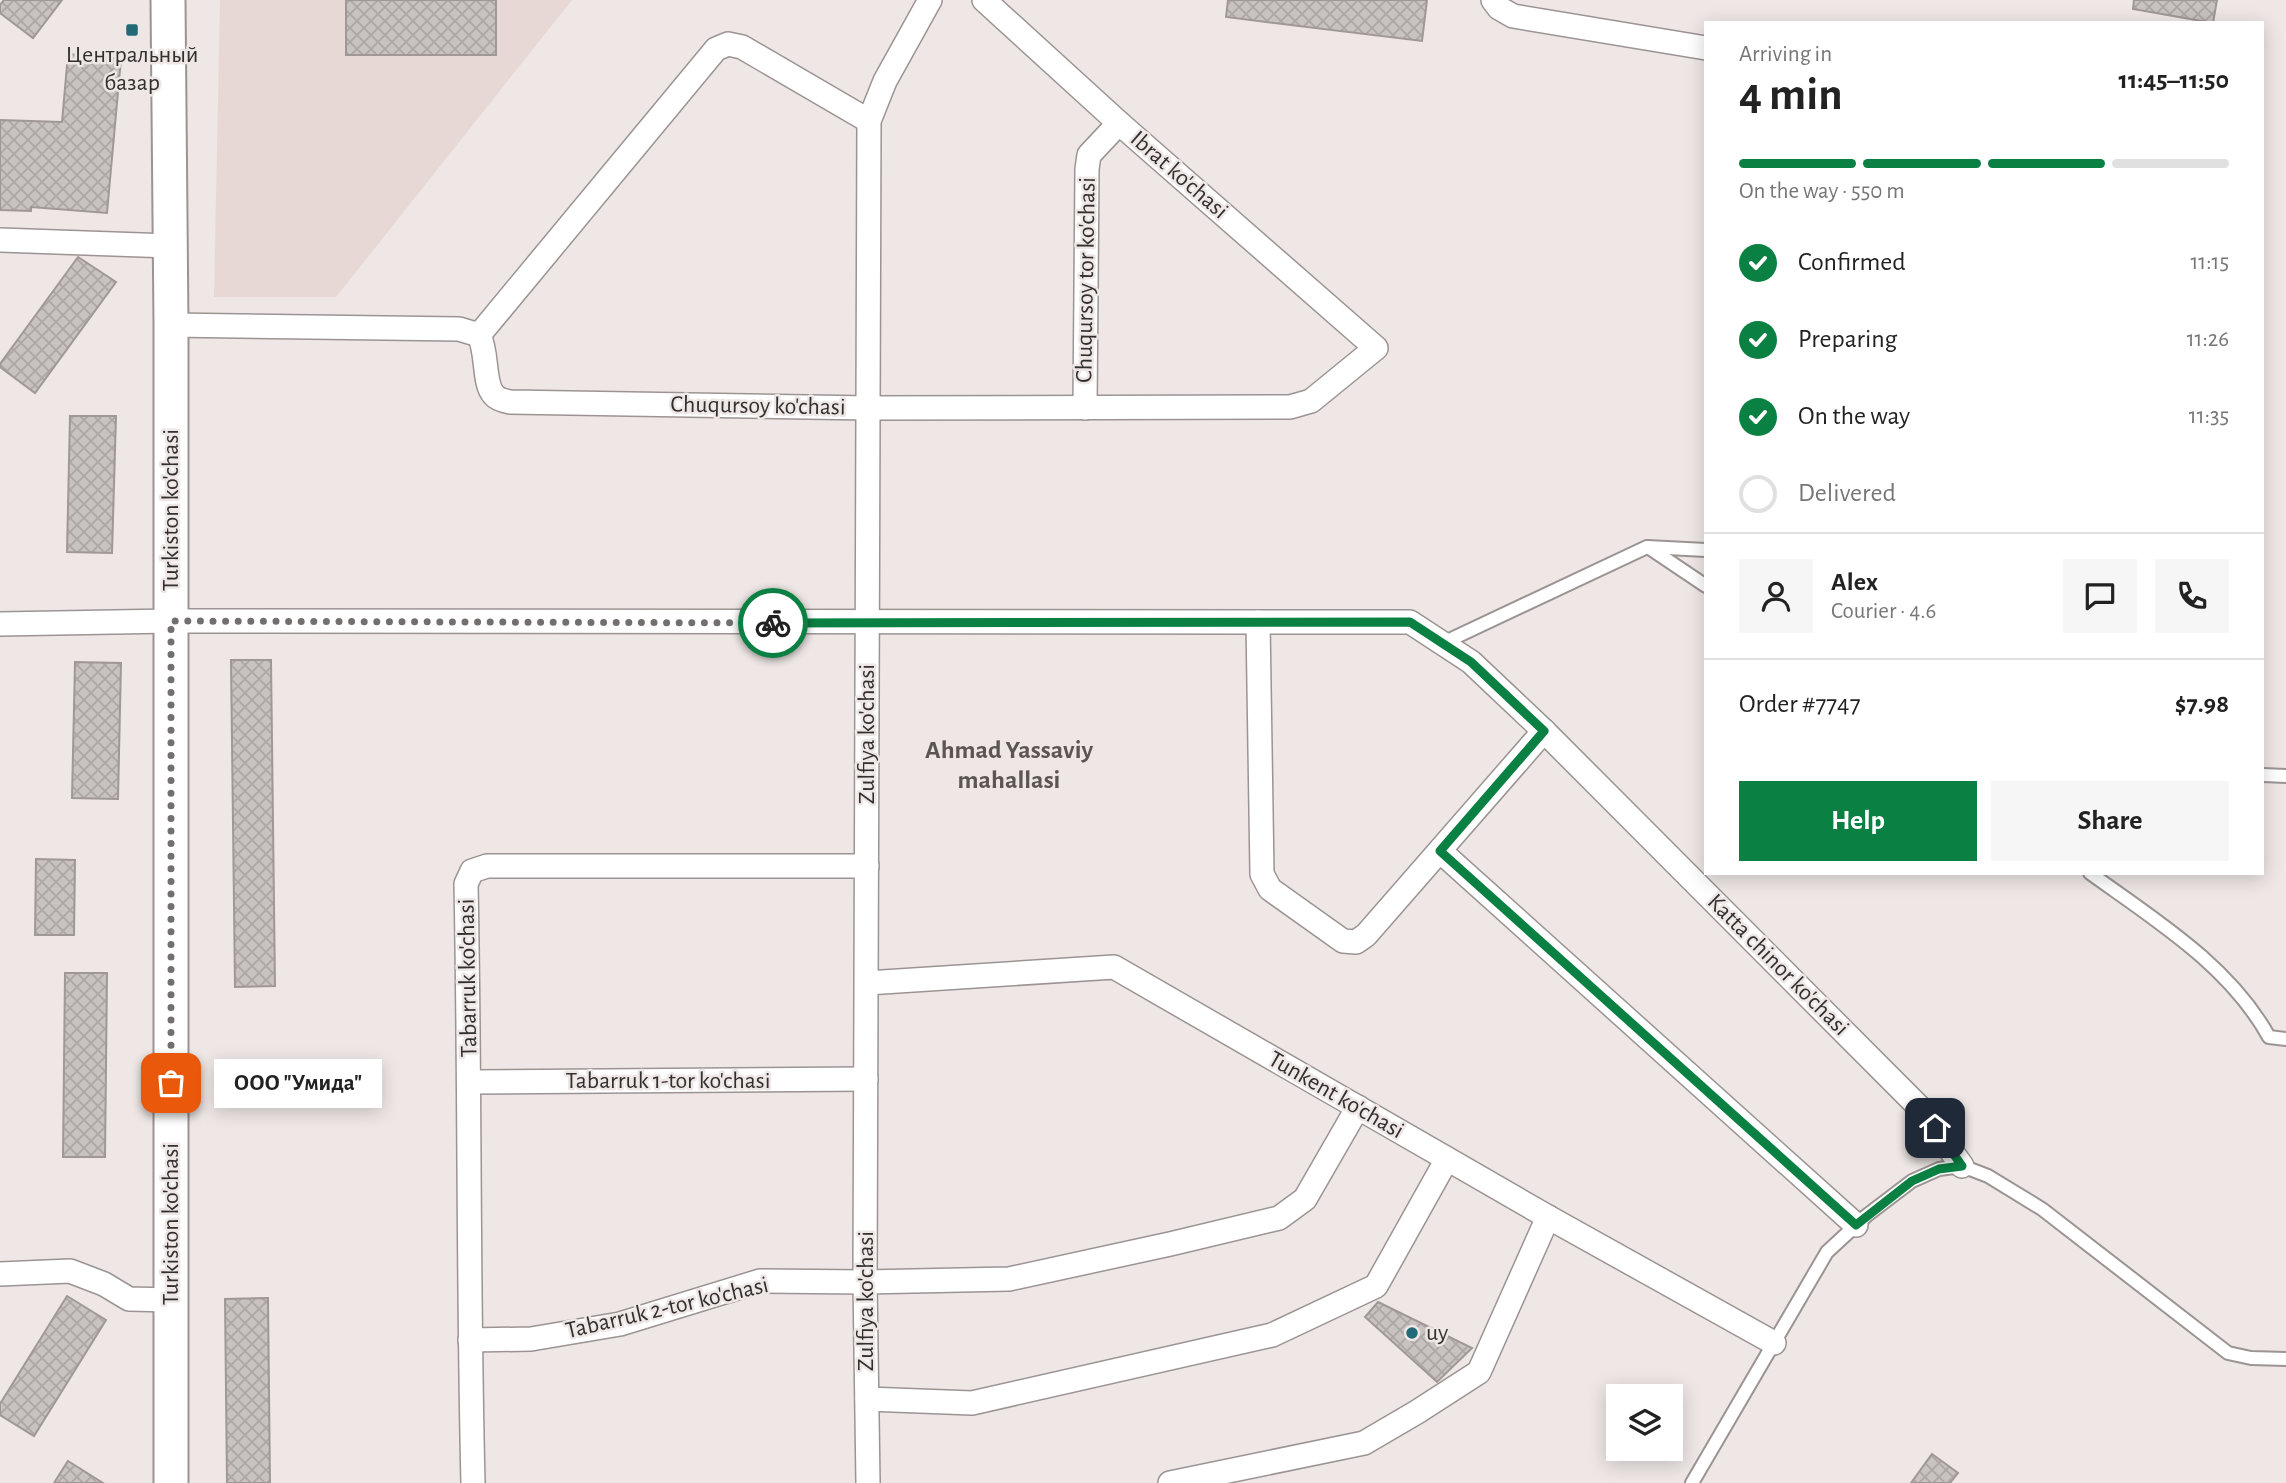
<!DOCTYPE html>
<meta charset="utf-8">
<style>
body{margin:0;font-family:"Alegreya Sans",sans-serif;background:#f6f6f6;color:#222;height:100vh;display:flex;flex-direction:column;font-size:26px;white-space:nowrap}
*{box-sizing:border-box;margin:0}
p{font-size:23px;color:#767676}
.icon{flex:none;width:38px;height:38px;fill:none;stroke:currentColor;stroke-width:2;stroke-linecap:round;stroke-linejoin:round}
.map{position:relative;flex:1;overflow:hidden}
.sheet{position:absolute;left:1704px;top:21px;width:560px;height:854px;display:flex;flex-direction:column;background:#fff;border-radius:0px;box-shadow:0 4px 18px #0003}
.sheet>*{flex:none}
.fabs{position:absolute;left:1606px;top:1384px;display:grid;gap:14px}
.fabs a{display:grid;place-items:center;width:77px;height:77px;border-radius:0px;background:#fff;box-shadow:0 4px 18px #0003;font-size:35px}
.pin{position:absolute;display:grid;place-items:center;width:60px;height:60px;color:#fff;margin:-30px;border-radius:14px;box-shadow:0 4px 10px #0006}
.courier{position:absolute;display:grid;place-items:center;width:70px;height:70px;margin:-35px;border:5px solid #0b8043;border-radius:50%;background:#fff;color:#222;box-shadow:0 2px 9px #0007}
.bubble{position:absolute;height:49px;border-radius:0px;background:#fff;box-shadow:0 4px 18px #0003;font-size:23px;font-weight:600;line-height:49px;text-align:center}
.summary em{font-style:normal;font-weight:600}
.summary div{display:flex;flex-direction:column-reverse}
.summary{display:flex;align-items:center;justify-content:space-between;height:119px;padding:0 35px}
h1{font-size:46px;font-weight:600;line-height:52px}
.bar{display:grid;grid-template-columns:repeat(4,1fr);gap:10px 7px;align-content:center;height:84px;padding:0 35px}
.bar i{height:9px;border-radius:5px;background:#e0e0e0}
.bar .on{background:#0b8043}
.bar p{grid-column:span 4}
.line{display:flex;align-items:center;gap:18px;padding:0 35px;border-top:2px solid #e0e0e0}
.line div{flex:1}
.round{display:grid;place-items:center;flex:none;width:74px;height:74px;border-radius:0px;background:#f6f6f6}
ol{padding:0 35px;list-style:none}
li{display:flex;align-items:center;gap:21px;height:77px}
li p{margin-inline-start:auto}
li .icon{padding:7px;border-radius:50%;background:#0b8043;color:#fff;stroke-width:4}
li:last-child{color:#767676}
li i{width:38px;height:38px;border:4px solid #e0e0e0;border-radius:50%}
.button{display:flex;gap:14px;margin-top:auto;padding:14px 35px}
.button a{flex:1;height:80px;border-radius:0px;background:#0b8043;color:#fff;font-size:28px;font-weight:600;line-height:80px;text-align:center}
.button a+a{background:#f6f6f6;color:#222}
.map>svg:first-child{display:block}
.built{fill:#e8d8d5}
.building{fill:url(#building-cross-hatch);stroke:#9f9897;stroke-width:2}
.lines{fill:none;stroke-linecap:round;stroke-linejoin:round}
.service-casing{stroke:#9b9493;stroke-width:16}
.minor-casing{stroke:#9b9493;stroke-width:26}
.secondary-casing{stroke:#9b9493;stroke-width:37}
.service{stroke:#fff;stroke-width:12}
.minor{stroke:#fff;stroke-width:23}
.secondary{stroke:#fff;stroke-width:33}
.done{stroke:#746f6f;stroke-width:7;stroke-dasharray:0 12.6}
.route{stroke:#0b8043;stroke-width:9}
.poi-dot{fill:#226a77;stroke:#eee7e5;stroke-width:2.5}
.labels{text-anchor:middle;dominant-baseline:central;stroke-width:5;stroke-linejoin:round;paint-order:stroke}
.poi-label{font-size:24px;fill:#322f2f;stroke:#eee7e5}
.street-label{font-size:24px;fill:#322f2f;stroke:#eee7e5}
.neighbourhood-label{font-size:26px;font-weight:bold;fill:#5b5554;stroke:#eee7e5}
</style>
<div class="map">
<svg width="2286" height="1483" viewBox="0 0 2286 1483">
<defs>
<pattern id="building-cross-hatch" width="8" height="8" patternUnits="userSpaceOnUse" patternTransform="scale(1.75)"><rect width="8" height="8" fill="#c8c2c0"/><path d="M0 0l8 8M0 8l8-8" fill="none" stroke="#aca7a5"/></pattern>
</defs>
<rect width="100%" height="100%" fill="#eee7e5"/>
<path class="built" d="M220,0H572L336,297H214Z"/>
<g class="building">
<path d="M4,0H62L33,38L0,13V5Z"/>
<rect x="346" y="0" width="150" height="55"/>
<path d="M1228,0H1427L1422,41L1226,17Z"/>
<path d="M2134,0H2217L2213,23L2133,9Z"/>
<path d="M68,54L121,59L107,213L31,207V211L0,210V120L62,122Z"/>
<path d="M78,257L116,282L35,393L0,367V364Z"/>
<path d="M70,416H116L112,553L67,552Z"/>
<path d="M231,660H271L275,986L235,987Z"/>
<path d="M75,662L121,663L118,799L72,798Z"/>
<path d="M36,859L75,860L74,935H35Z"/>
<path d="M65,973H107L105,1157H63Z"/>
<path d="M67,1296L106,1320L34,1436L0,1415V1404Z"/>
<path d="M268,1298L270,1483H227L225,1299Z"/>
<path d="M1378,1302L1472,1348L1437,1382L1365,1317Z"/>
<path d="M1932,1454L1958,1473L1950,1483H1911Z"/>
<path d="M68,1461L103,1483H54Z"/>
</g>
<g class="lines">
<defs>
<g id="service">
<path d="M1648,547L1706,586"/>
<path d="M1443,643L1647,547L1706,550"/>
<path d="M2263,775L2286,776"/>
<path d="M2090,873C2155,920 2229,965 2269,1037L2286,1039"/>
<path d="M1692,1483L1827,1252L1866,1216L1912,1181L1939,1169L1962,1166L1988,1176L2042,1209L2228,1353L2251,1358L2286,1359"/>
</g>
<g id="minor">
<path d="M1493,0L1499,8L1513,16L1706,48"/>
<path d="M0,240L170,246"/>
<path d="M171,325L459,329L479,335C488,353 483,384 494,395C497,399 505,401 510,402L869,408L1290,407L1311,401L1376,348L1119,123L984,0"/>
<path d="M479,335L716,49L728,44L742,47L869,121"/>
<path d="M1085,408L1087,169L1089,155L1119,123"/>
<path d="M1258,622L1262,874L1270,889L1343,941L1356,942L1366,935L1544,731"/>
<path d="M0,624L171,621L1410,622L1471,662L1544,731L1921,1109L1962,1166"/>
<path d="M1440,851L1856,1225"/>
<path d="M867,983L1114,967L1548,1217L1774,1343"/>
<path d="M470,1082L866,1079"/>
<path d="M0,1274L70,1271L104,1284L129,1299L171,1300"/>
<path d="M470,1340L531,1339L620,1324L760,1281L865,1282L1009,1279L1170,1244L1279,1218L1305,1199L1358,1107"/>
<path d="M867,1399L972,1403L1272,1335L1376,1286L1447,1159"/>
<path d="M473,1483C468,1283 470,1083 466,884L472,871L487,866H867"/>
<path d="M868,1483L865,1282L869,121L885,81L930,0"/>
<path d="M1170,1483L1364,1443L1417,1412L1479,1372L1548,1217"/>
</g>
<path id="secondary" d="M168,0L171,325V1483"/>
</defs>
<use href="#service" class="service-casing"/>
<use href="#minor" class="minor-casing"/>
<use href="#secondary" class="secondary-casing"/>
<use href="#service" class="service"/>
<use href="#minor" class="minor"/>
<use href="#secondary" class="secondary"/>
</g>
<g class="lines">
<path class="done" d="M171,1083V621L773,623"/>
<path class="route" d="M773,623L1410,622L1471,662L1544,731L1440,851L1856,1225L1912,1181L1939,1169L1962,1166L1935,1128"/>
</g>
<g class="poi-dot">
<rect x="125" y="23" width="14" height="14" rx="3.5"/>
<circle cx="1412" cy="1333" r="7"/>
</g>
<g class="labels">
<g class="poi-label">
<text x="132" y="55">Центральный<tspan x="132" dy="28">базар</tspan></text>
<text x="1426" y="1333" text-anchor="start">uy</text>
</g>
<g class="street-label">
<text transform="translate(1179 175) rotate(41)">Ibrat ko'chasi</text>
<text transform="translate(1086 280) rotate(-89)">Chuqursoy tor ko'chasi</text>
<text transform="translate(758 406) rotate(1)">Chuqursoy ko'chasi</text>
<text transform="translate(171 510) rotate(-90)">Turkiston ko'chasi</text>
<text transform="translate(867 734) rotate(-90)">Zulfiya ko'chasi</text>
<text transform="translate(1778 965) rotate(45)">Katta chinor ko'chasi</text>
<text transform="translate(468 978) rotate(-91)">Tabarruk ko'chasi</text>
<text x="668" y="1081">Tabarruk 1-tor ko'chasi</text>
<text transform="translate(1336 1095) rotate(30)">Tunkent ko'chasi</text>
<text transform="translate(171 1224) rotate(-90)">Turkiston ko'chasi</text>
<text transform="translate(866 1301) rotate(-90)">Zulfiya ko'chasi</text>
<text transform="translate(667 1308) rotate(-13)">Tabarruk 2-tor ko'chasi</text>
</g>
<g class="neighbourhood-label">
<text x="1009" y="750">Ahmad Yassaviy<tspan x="1009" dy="30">mahallasi</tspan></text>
</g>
</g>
</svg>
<div class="fabs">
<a><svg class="icon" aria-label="layers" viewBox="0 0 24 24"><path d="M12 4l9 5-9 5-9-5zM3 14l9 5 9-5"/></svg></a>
</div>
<div class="pin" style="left:171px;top:1083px;background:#ea580c"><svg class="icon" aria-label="bag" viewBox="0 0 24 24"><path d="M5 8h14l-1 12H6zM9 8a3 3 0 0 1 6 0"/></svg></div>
<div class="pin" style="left:1935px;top:1128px;background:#1f2937"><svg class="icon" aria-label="home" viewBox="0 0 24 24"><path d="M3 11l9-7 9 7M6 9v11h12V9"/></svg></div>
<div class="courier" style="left:773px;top:623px"><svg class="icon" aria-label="bike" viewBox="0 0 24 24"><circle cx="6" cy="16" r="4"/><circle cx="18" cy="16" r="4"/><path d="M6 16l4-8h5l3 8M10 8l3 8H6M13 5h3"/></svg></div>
<div class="bubble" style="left:214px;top:1059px;width:168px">ООО &quot;Умида&quot;</div>
<section class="sheet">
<div class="summary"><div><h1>4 min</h1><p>Arriving in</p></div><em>11:45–11:50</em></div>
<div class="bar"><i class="on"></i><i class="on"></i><i class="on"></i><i></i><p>On the way · 550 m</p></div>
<ol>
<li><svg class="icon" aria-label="check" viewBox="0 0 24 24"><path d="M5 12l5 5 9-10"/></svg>Confirmed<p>11:15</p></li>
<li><svg class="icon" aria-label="check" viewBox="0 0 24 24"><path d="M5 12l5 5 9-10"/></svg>Preparing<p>11:26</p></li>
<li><svg class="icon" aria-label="check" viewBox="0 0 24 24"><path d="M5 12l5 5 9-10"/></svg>On the way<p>11:35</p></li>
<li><i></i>Delivered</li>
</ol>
<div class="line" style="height:126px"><a class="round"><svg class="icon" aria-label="person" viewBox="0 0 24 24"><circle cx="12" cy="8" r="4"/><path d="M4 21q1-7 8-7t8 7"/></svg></a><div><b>Alex</b><p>Courier · 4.6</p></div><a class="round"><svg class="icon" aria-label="chat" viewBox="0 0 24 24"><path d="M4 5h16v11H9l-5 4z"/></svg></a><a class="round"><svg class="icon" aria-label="phone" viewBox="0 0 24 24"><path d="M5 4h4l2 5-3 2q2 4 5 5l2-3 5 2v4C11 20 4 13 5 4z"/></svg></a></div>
<div class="line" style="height:91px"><div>Order #7747</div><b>$7.98</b></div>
<div class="button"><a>Help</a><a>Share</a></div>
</section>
</div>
